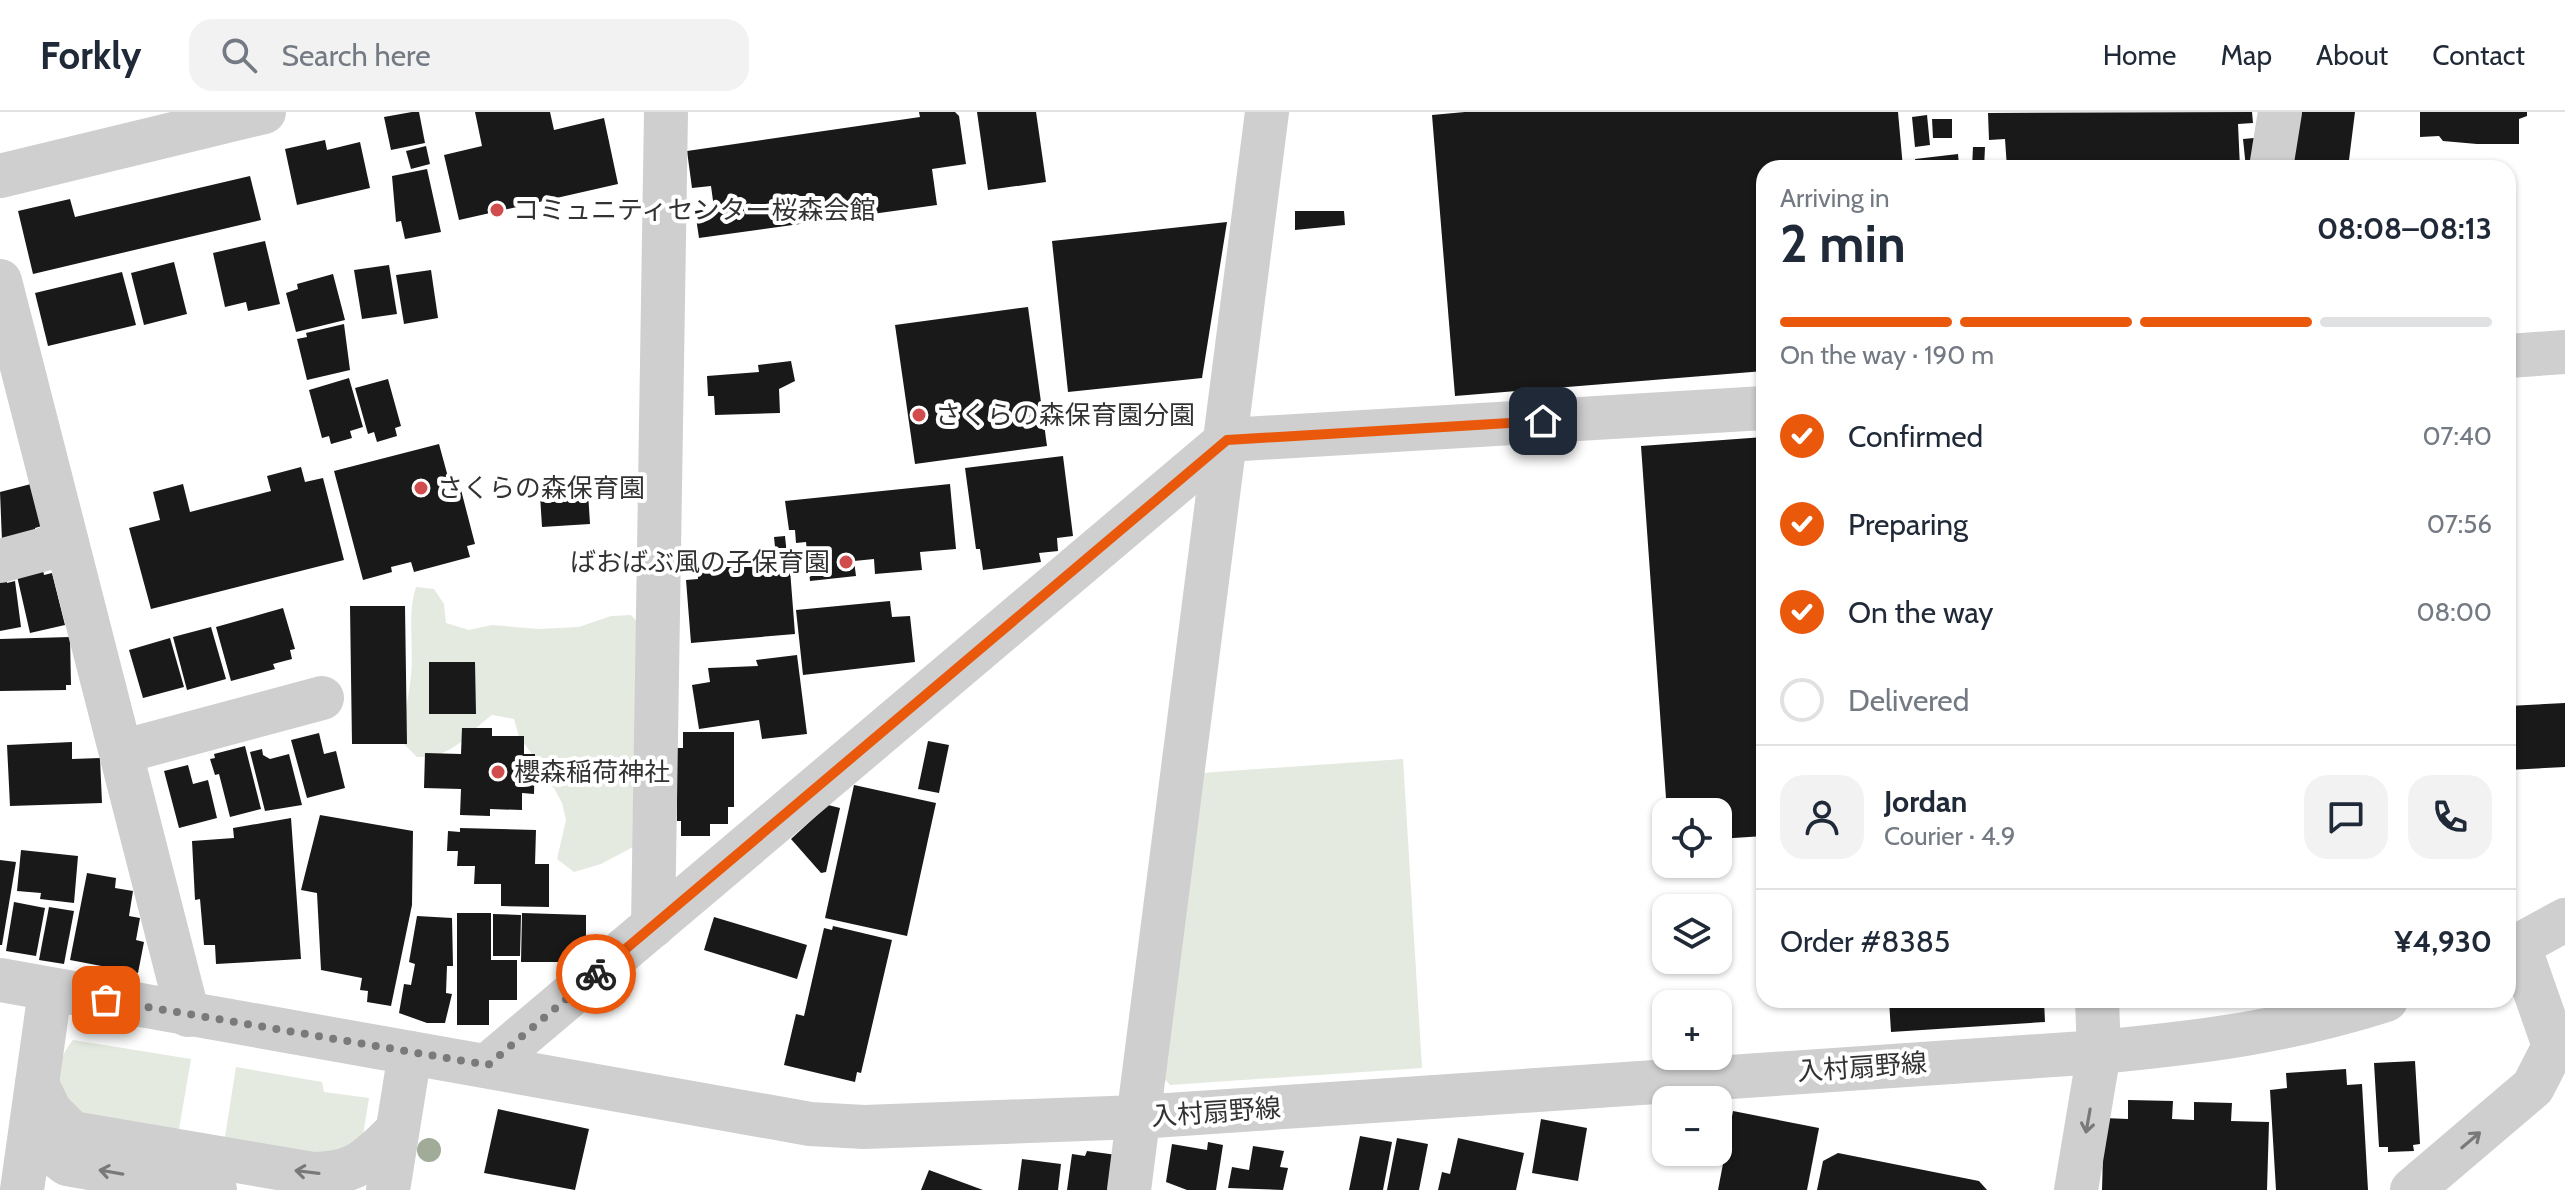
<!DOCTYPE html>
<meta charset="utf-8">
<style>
body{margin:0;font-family:Cabin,"Noto Sans JP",sans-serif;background:#f2f2f3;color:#1f2937;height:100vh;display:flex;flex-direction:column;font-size:30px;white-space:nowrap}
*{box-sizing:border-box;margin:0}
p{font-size:26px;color:#747a83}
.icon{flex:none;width:44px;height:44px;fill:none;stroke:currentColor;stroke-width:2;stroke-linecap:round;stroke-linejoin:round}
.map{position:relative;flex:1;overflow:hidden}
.drawer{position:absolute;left:1756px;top:48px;width:760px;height:848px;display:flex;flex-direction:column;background:#fff;border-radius:24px;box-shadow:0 2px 6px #0004}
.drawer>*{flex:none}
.tools{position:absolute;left:1652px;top:686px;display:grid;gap:16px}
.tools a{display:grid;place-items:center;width:80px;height:80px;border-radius:16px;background:#fff;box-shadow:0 2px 6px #0004;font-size:40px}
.pin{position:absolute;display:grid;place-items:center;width:68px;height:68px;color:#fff;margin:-34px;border-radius:16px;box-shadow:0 4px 12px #0006}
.courier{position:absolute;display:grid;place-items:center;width:80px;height:80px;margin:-40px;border:6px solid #ea580c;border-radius:50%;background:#fff;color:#222;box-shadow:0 2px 10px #0007}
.headline em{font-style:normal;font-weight:700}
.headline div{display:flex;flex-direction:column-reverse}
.headline{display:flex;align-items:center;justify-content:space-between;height:136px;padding:0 24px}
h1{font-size:52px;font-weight:700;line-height:60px}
.bar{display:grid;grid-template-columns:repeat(4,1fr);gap:12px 8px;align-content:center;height:96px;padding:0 24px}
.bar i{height:10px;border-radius:6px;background:#e0e1e3}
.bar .on{background:#ea580c}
.bar p{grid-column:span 4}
.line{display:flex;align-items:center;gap:20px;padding:0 24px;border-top:2px solid #e0e1e3}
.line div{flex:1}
.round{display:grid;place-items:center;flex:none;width:84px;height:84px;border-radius:24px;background:#f2f2f3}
ol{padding:0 24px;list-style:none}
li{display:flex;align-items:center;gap:24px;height:88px}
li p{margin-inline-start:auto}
li .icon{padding:8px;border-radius:50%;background:#ea580c;color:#fff;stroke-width:4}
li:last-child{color:#747a83}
li i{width:44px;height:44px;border:4px solid #e0e1e3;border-radius:50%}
header{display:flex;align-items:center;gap:48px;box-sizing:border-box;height:112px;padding:0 40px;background:#fff;border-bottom:2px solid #e0e1e3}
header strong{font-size:38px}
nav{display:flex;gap:44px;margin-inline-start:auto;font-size:28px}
.search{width:560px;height:72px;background:#f2f2f3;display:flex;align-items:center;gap:20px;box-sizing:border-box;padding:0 28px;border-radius:24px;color:#747a83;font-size:30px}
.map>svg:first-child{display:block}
.green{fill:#e4eadf}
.building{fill:#191919}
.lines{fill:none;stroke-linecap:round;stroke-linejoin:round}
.minor{stroke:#cfcfcf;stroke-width:44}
.tree{fill:#a0ac98}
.oneway{stroke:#797979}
.done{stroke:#7a7a7a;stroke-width:8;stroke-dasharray:0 14.4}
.route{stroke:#ea580c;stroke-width:10}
.poi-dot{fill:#d14c4c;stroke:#fff;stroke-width:3}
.labels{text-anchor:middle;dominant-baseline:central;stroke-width:8;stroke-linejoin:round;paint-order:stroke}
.poi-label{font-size:26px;fill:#323232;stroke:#fff;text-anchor:start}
.street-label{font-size:26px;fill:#323232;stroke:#fff}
</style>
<header>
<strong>Forkly</strong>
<div class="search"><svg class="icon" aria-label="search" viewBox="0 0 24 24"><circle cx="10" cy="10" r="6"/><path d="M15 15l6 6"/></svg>Search here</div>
<nav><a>Home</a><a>Map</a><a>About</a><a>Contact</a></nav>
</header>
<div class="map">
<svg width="2565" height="1078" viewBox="0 0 2565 1078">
<rect width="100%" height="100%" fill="#fff"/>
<g class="green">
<path d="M416,475L434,477L444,492L446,511L469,518L492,513L538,517L579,515L611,504L631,503L650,524L633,735L601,752L574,760L557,747L566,708L562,691L554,676L538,663L532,642L519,625L514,607L492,603C463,624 456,645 417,645L404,632C402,608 409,587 411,563C414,533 407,503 416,475Z"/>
<path d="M1403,647L1422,956L1170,973L1161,963L1201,661Z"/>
<path d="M73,928L191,947L178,1023C152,1018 108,1016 86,1005C51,988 52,953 73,928Z"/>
<path d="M236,955L322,970L324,980L369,986L363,1023L333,1047L224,1031Z"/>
</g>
<g class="building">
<path d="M412,0H419L425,31L391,38L384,5Z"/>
<path d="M475,0H550L554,18L604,6L618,72L459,108L444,43L482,34Z"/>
<path d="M919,0H955L959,4L966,52L932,57L937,93L699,126L695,99L714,96L711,74L692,76L687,39L920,5Z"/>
<path d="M977,0H1036L1046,70L988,78Z"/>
<path d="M1465,0H1898L1903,56H1764V259L1455,284L1432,3Z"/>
<path d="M2252,0L2253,11L2238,12L2240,56H2007L2005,27L1989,28L1988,1Z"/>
<path d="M2299,0H2355L2348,56H2293Z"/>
<path d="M2420,0H2527V4L2519,7V32H2477L2443,29L2439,24L2420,25Z"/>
<path d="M1927,3L1930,33L1915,35L1912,5Z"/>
<path d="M1932,7H1952V26H1933Z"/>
<path d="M2254,26L2256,56H2246L2243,27Z"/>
<path d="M325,28L327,38L360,30L370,76L297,93L285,37Z"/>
<path d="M426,34L430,52L411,57L406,39Z"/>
<path d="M1973,35H1985L1984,56H1972Z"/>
<path d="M1958,42L1959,53L1916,56L1915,47Z"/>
<path d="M427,57L441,120L405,127L401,109L396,110L392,64Z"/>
<path d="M250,64L261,108L33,162L18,99L70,87L75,105Z"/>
<path d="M1295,99H1344L1345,113L1295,118Z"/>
<path d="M1227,110L1202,266L1068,280L1052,129Z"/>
<path d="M265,129L280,192L248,199L246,190L225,195L213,141Z"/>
<path d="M174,150L187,202L144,213L131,161Z"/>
<path d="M389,153L397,202L362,207L354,158Z"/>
<path d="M431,158L438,206L404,212L396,163Z"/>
<path d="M122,160L136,213L48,234L35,181Z"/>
<path d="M333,162L345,208L296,220L286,181L298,177L297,172Z"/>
<path d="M1028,195L1047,334L915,352L895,213Z"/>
<path d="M344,212L350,258L307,268L297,227L307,225L306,221Z"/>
<path d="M791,249L795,269L779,277L780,301L715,303L714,284H708L707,264L759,260L758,253Z"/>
<path d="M349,266L363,315L350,319L352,326L331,332L329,324L322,326L309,278Z"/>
<path d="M388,267L401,314L395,316L397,324L377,330L374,320L368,322L355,276Z"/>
<path d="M1764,325V724L1718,727V700H1667L1641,334Z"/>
<path d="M439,332L451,376L460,374L475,432L467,434L470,445L414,460L411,450L391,455L392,460L363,468L334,359Z"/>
<path d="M1063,344L1073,424L1057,426L1058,439L1039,441L1041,450L983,458L980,437H976L965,356Z"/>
<path d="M301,355L305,370L323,366L344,448L151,497L129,416L160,408L153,380L183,372L190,400L271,379L267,364Z"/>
<path d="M31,372L42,414L35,416V420L2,429L0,380Z"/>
<path d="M950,372L956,437L920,440L922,458L875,462L874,447L854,449L856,464L810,469L806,430L796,431L795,418H789L785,389Z"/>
<path d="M588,380L590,412L542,415L540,383Z"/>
<path d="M785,424L787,443L776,445L774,425Z"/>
<path d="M789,445L795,522L691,531L686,468L698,467L697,454Z"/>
<path d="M43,458L44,463L52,461L65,513L30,521L17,464Z"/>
<path d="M6,466L7,471L15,469L21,515L0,519V467Z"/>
<path d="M890,489L892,505L910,504L915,550L803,563L796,498Z"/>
<path d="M350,494H405L407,632H352Z"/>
<path d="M283,496L295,537L290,538L292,547L273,552L275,557L231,569L216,515Z"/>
<path d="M211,515L226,567L187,578L173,525Z"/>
<path d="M70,525L71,573H66V578L0,579V527Z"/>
<path d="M170,526L184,575L143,586L129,538Z"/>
<path d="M797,543L807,622L762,627L759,608L699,617L692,573L710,570L708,556L758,554L756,548Z"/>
<path d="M429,550H475L476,602H429Z"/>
<path d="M2565,591V655L2508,658V594Z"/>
<path d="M462,616H492V624H524V642H535L534,682L522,681V698L490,697V704L460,703L461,677L424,676L425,641L461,642Z"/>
<path d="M683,620H734V695H728V712H710V724H681V709H677V636H683Z"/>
<path d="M319,621L324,642L336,639L345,676L307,686L291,628Z"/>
<path d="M928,629L949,633L939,681L918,677Z"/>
<path d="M72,630V647L100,646L102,691L10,694L7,633Z"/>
<path d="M245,634L261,697L230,705L219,662L215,663L210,647L215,646L214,642Z"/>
<path d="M262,637L263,643L270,647L289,642L302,693L265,699L250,640Z"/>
<path d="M188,653L193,672L208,668L217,706L179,716L164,659Z"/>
<path d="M854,673L936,691L907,824L825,806Z"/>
<path d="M828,693L840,696L826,760L821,761L791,727Z"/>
<path d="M320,703L413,719L412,793L391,894L367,890L368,879L360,878L362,866L321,858L317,781L301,778Z"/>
<path d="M291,706L301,847L216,852L215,833H204L200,787L195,788L192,729L234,726L233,716Z"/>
<path d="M460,716L536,718L535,752H549V795L501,794V772H474L475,754H457L458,739H447L448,719L460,720Z"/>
<path d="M21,738L78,744L74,791L40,787L41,781L17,779Z"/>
<path d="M0,748L16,750L2,833H0Z"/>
<path d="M87,761L116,766L115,776L133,779L129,804L140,806L136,828L144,830L138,861L70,848Z"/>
<path d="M14,790L45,796L36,844L6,839Z"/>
<path d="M49,795L74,799L64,852L39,848Z"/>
<path d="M457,801H491V848H517V888H489V913H457Z"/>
<path d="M522,801L586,803V832L573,835V840L559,850H521Z"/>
<path d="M493,802L521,803L520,844H493Z"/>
<path d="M417,804L452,806L453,854H447L446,881L452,882L445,911H427L399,901L404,872L411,873L415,852L409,850Z"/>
<path d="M714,805L807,833L797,867L704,838Z"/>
<path d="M833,814L892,828L861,961L857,960L855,970L784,953L796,902L804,904L824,816L832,818Z"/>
<path d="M1889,888H2044L2045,910L1891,920Z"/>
<path d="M2415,949L2420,1032L2413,1033L2414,1039L2388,1040V1035H2379L2374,951Z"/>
<path d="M2346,957L2347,973L2362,972L2368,1078H2276L2270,978L2287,976L2286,961Z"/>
<path d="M2128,988L2173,989L2172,1007L2194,1008V990L2232,991L2231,1009L2269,1010L2267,1078H2102L2104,1006L2128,1007Z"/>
<path d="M498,997L589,1017L575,1078L484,1061Z"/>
<path d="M1733,999L1819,1016L1807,1078H1718Z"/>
<path d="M1541,1007L1587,1016L1578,1069L1532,1061Z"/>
<path d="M1360,1024L1392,1030L1383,1078H1349Z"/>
<path d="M1397,1026L1428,1032L1419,1078H1387Z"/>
<path d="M1458,1026L1524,1041L1516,1078H1438L1442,1060L1450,1062Z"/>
<path d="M1208,1030L1223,1033L1216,1078H1187L1166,1070L1172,1032L1207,1038Z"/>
<path d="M1253,1034L1284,1039L1280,1055L1288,1056L1283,1078L1228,1076L1232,1055L1249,1058Z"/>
<path d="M1087,1039L1117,1043L1113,1078H1067L1072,1042L1085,1044Z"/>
<path d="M1838,1041L1979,1069L1987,1078H1817L1823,1049Z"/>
<path d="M1022,1047L1061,1052L1058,1078H1018Z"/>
<path d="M929,1058L983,1078H921Z"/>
</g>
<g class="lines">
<g class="minor">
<path d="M2271,56L2280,0"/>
<path d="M0,64L264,0"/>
<path d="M0,169L188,903"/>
<path d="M2508,244L2565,240"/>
<path d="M0,449L67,431"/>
<path d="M121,640L322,586"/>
<path d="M653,814L666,0"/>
<path d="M2508,839L2565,808"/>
<path d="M0,868L810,1012L864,1015L1138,1005L2099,940C2203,930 2285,920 2386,888"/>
<path d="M488,953L1227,328L1764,296"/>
<path d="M37,972L50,999L72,1021L313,1062C356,1062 367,1048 397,1019"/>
<path d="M32,1009L47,1037L67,1052L215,1078"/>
<path d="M22,1078L50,879"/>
<path d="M388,1078L410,941"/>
<path d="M1129,1078L1267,0"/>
<path d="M2076,1078L2099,940L2097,888"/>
<path d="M2412,1078L2533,975L2554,934L2519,834"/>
</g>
</g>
<circle class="tree" cx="429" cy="1038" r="12"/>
<defs><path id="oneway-shaft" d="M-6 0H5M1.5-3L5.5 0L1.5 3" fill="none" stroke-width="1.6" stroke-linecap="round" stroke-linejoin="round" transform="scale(2)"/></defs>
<g class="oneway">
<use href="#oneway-shaft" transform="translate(2088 1009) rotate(100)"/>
<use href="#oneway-shaft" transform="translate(2471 1028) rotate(-40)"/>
<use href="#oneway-shaft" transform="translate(111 1060) rotate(-170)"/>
<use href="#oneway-shaft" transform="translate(307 1060) rotate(-173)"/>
</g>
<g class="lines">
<path class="done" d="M106,888L488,953L596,862"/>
<path class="route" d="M596,862L1227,328L1543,309"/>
</g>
<g class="poi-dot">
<circle cx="497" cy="98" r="8"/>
<circle cx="919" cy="303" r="8"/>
<circle cx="421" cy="376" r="8"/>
<circle cx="846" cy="450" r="8"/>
<circle cx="498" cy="660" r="8"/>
</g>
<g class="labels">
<g class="poi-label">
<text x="513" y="98">コミュニティセンター桜森会館</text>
<text x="935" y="303">さくらの森保育園分園</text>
<text x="437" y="376">さくらの森保育園</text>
<text x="830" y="450" text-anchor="end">ばおばぶ風の子保育園</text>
<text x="514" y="660">櫻森稲荷神社</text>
</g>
<g class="street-label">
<text transform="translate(1862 955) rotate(-4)">入村扇野線</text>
<text transform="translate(1216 1000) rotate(-4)">入村扇野線</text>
</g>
</g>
</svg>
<div class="tools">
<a><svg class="icon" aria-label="locate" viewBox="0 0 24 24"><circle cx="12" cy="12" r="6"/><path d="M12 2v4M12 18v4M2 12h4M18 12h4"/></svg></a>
<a><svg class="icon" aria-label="layers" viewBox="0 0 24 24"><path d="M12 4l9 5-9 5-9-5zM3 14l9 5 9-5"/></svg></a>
<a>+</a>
<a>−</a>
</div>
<div class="pin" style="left:106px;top:888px;background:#ea580c"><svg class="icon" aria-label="bag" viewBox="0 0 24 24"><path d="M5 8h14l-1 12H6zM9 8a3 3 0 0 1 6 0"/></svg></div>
<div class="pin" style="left:1543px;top:309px;background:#1f2937"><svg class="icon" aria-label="home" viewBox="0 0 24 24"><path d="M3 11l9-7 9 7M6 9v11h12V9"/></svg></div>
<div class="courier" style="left:596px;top:862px"><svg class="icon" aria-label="bike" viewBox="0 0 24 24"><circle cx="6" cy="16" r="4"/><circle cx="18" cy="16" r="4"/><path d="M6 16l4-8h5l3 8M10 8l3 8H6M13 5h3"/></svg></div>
<section class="drawer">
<div class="headline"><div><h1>2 min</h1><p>Arriving in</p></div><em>08:08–08:13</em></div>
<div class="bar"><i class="on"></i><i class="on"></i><i class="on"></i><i></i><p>On the way · 190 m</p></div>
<ol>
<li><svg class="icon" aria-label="check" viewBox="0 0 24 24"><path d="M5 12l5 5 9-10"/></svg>Confirmed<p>07:40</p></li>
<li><svg class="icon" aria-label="check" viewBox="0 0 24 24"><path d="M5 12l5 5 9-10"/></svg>Preparing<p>07:56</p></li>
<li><svg class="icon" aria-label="check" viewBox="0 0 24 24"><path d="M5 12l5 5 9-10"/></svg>On the way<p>08:00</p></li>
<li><i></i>Delivered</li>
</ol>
<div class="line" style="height:144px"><a class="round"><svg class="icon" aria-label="person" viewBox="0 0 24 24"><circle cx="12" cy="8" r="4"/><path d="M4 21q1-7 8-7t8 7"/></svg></a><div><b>Jordan</b><p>Courier · 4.9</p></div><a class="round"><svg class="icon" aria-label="chat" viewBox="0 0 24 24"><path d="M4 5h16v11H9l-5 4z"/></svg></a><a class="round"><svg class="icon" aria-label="phone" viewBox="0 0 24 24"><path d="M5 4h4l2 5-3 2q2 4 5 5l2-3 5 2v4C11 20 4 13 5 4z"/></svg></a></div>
<div class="line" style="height:104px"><div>Order #8385</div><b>¥4,930</b></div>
</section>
</div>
